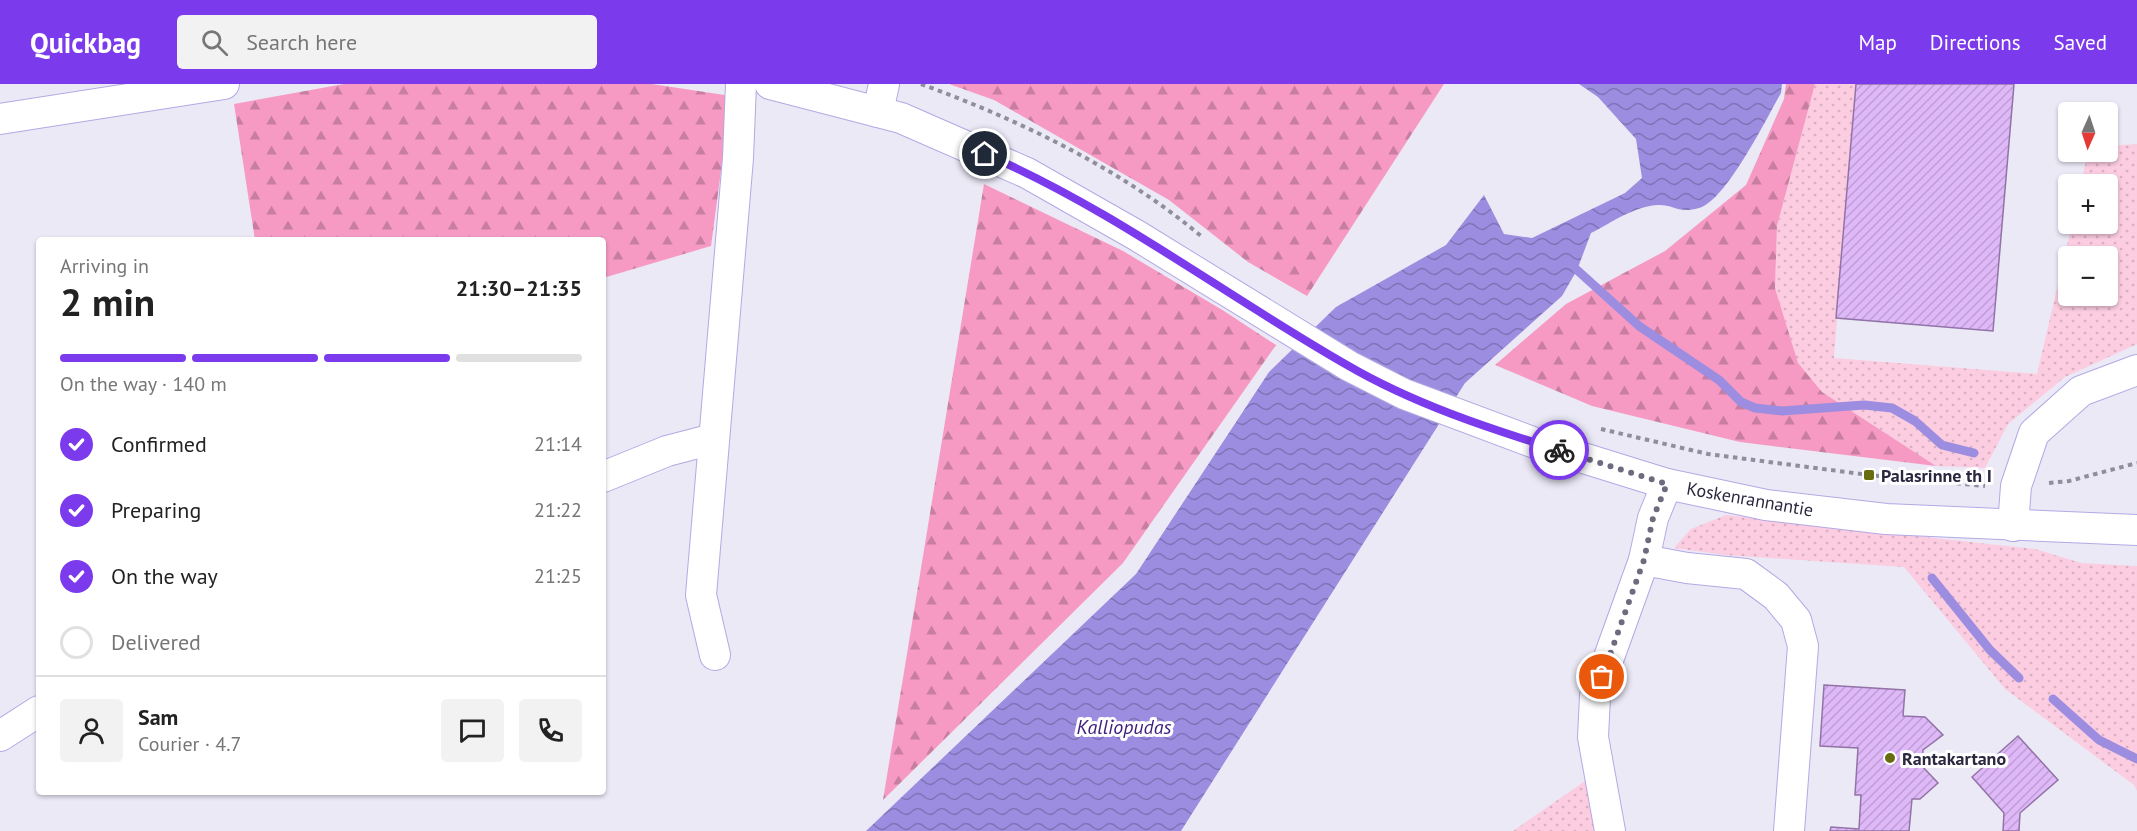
<!DOCTYPE html>
<meta charset="utf-8">
<style>
body{margin:0;font-family:"PT Sans",sans-serif;background:#f2f2f2;color:#222;height:100vh;display:flex;flex-direction:column;font-size:22px;white-space:nowrap}
*{box-sizing:border-box;margin:0}
p{font-size:20px;color:#767676}
.icon{flex:none;width:33px;height:33px;fill:none;stroke:currentColor;stroke-width:2;stroke-linecap:round;stroke-linejoin:round}
.map{position:relative;flex:1;overflow:hidden}
.side{position:absolute;left:36px;top:153px;width:570px;height:558px;display:flex;flex-direction:column;background:#fff;border-radius:6px;box-shadow:0 2px 4px #0004}
.side>*{flex:none}
.needle{width:39px;rotate:183deg}
.tools{position:absolute;left:2058px;top:18px;display:grid;gap:12px}
.tools a{display:grid;place-items:center;width:60px;height:60px;border-radius:6px;background:#fff;box-shadow:0 2px 4px #0004;font-size:30px}
.pin{position:absolute;display:grid;place-items:center;width:51px;height:51px;color:#fff;margin:-26px;border:3px solid #fff;border-radius:50%;box-shadow:0 2px 6px #0007}
.courier{position:absolute;display:grid;place-items:center;width:60px;height:60px;margin:-30px;border:4px solid #7c3aed;border-radius:50%;background:#fff;color:#222;box-shadow:0 2px 8px #0007}
.summary em{font-style:normal;font-weight:700}
.summary div{display:flex;flex-direction:column-reverse}
.summary{display:flex;align-items:center;justify-content:space-between;height:102px;padding:0 24px}
h1{font-size:39px;font-weight:700;line-height:45px}
.bar{display:grid;grid-template-columns:repeat(4,1fr);gap:9px 6px;align-content:center;height:72px;padding:0 24px}
.bar i{height:8px;border-radius:4px;background:#e0e0e0}
.bar .selected{background:#7c3aed}
.bar p{grid-column:span 4}
.line{display:flex;align-items:center;gap:15px;padding:0 24px;border-top:2px solid #e0e0e0}
.line div{flex:1}
.round{display:grid;place-items:center;flex:none;width:63px;height:63px;border-radius:6px;background:#f2f2f2}
ol{padding:0 24px;list-style:none}
li{display:flex;align-items:center;gap:18px;height:66px}
li p{margin-inline-start:auto}
li .icon{padding:6px;border-radius:50%;background:#7c3aed;color:#fff;stroke-width:4}
li:last-child{color:#767676}
li i{width:33px;height:33px;border:3px solid #e0e0e0;border-radius:50%}
header{display:flex;align-items:center;gap:36px;box-sizing:border-box;height:84px;padding:0 30px;background:#7c3aed;color:#fff}
header strong{font-size:28px}
nav{display:flex;gap:33px;margin-inline-start:auto;font-size:21px}
.search{width:420px;height:54px;background:#f2f2f2;display:flex;align-items:center;gap:15px;box-sizing:border-box;padding:0 21px;border-radius:6px;color:#767676;font-size:22px}
.map>svg:first-child{display:block}
.grass{fill:url(#grass-dots);fill-rule:evenodd}
.forest{fill:url(#forest-firs)}
.water{fill:url(#water-waves)}
.lines{fill:none;stroke-linecap:round;stroke-linejoin:round}
.stream{stroke:#9c8de0;stroke-width:9}
.building{fill:url(#building-hatch);stroke:#9273a7;stroke-width:1.5}
.street-casing{stroke:#b3a9e4;stroke-width:32}
.path{stroke:#908d9f;stroke-width:4;stroke-dasharray:4.5 4.5;stroke-linecap:butt}
.street{stroke:#fff;stroke-width:30}
.done{stroke:#6e6b7f;stroke-width:6;stroke-dasharray:0 10.8}
.route{stroke:#7c3aed;stroke-width:8}
.poi-dot{fill:#696c0e;stroke:#fff;stroke-width:2}
.labels{text-anchor:middle;dominant-baseline:central;stroke-width:6;stroke-linejoin:round;paint-order:stroke}
.poi-label{font-size:18px;font-weight:bold;fill:#2b273f;stroke:#fff;text-anchor:start}
.street-label{font-size:18px;fill:#2b273f;stroke:#fff}
.water-label{font-size:20px;font-style:italic;fill:#3d1d7d;stroke:#fff}
</style>
<header>
<strong>Quickbag</strong>
<div class="search"><svg class="icon" aria-label="search" viewBox="0 0 24 24"><circle cx="10" cy="10" r="6"/><path d="M15 15l6 6"/></svg>Search here</div>
<nav><a>Map</a><a>Directions</a><a>Saved</a></nav>
</header>
<div class="map">
<svg width="2137" height="747" viewBox="0 0 2137 747">
<defs>
<pattern id="grass-dots" width="8" height="8" patternUnits="userSpaceOnUse" patternTransform="scale(1.5)"><rect width="8" height="8" fill="#fccce0"/><path d="M2 2h.1M6 6h.1" fill="none" stroke="#d8afc1" stroke-width="1.8" stroke-linecap="round"/></pattern>
<pattern id="forest-firs" width="22" height="20" patternUnits="userSpaceOnUse" patternTransform="scale(1.5)"><rect width="22" height="20" fill="#f69ac4"/><path d="M5 1l3.5 6h-7zM16 11l3.5 6h-7z" fill="#c77ea1"/></pattern>
<pattern id="water-waves" width="16" height="10" patternUnits="userSpaceOnUse" patternTransform="scale(1.5)"><rect width="16" height="10" fill="#9c8de0"/><path d="M0 5q4-4 8 0t8 0" fill="none" stroke="#7f73b7"/></pattern>
<pattern id="building-hatch" width="6" height="6" patternUnits="userSpaceOnUse" patternTransform="scale(1.5)"><rect width="6" height="6" fill="#deb8f7"/><path d="M-1 1l2-2M0 6l6-6M5 7l2-2" fill="none" stroke="#bf9ed5"/></pattern>
</defs>
<rect width="100%" height="100%" fill="#ebe9f6"/>
<g class="grass">
<path d="M1815,0H1856L1834,274L2037,290L2072,140H2108V100H2081L2088,68H2108V62L2137,60V260L2065,293L2008,340L1985,384L1936,382L1822,308L1798,280L1775,204L1777,142ZM2068,172H2108V212H2068Z"/>
<path d="M1726,431L2035,465L2081,479L2137,482V707L2134,701L2005,605L1904,483L1725,471L1674,464L1691,445Z"/>
<path d="M1588,695L1599,747H1513Z"/>
</g>
<g class="forest">
<path d="M344,0H652L731,12L711,162L603,194V156H255L234,20Z"/>
<path d="M949,0H1444L1307,212L1248,178L1169,116L994,16Z"/>
<path d="M1786,0H1815L1777,142L1775,204L1798,279L1822,308L1936,382L1740,358L1592,322L1495,281L1566,220L1665,167L1746,101L1784,15Z"/>
<path d="M984,100L1123,167L1224,227L1276,261L1123,479L883,716Z"/>
</g>
<path class="water" d="M1579,0H1782L1781,9C1766,35 1726,117 1699,124C1678,130 1675,121 1659,121C1634,122 1613,138 1591,149L1577,186L1562,212L1465,299L1181,747H866L1136,490L1269,288L1336,223L1446,161L1484,111L1504,150L1532,154L1625,109L1642,94L1636,55L1598,13Z"/>
<g class="lines">
<g class="stream">
<path d="M1577,186L1639,242L1719,296L1741,318L1755,324L1782,327L1864,321L1892,324L1915,337L1942,361L1974,369"/>
<path d="M1932,494L1990,566L2019,594"/>
<path d="M2053,615L2099,656L2137,675"/>
</g>
</g>
<g class="building">
<path d="M1856,0H2014L1993,247L1836,234Z"/>
<path d="M1824,601L1905,606L1903,632L1925,633L1943,651L1923,666L1922,682L1938,699L1920,715H1912L1909,747H1830L1831,743L1859,745L1861,711H1855L1858,664L1820,662Z"/>
<path d="M2018,652L2058,696L2020,729L2019,747H2003L2004,729L1972,693Z"/>
</g>
<g class="lines">
<defs>
<g id="street">
<path d="M770,0L901,34L1027,89L1136,151L1349,282L1404,310L1535,359L1667,400L1766,421L1886,435L2137,446"/>
<path d="M878,28L884,0"/>
<path d="M0,35L224,0"/>
<path d="M603,393L667,367L713,355"/>
<path d="M2013,442L2016,402L2034,349L2081,307L2137,286"/>
<path d="M1644,476L1687,484L1746,490L1776,512L1796,536L1803,562L1789,747"/>
<path d="M715,571L701,511L738,74L741,0"/>
<path d="M0,652L39,627"/>
<path d="M1610,747L1593,653L1595,612L1644,476L1653,434L1667,400"/>
</g>
</defs>
<use href="#street" class="street-casing"/>
<g class="path">
<path d="M921,0C1019,36 1120,84 1201,152"/>
<path d="M1601,345L1708,370L1869,391L1985,402"/>
<path d="M2049,399L2069,397L2137,379"/>
</g>
<use href="#street" class="street"/>
</g>
<g class="lines">
<path class="done" d="M1559,366L1667,400L1653,434L1644,476L1602,593"/>
<path class="route" d="M985,70C1113,125 1226,212 1347,281C1412,319 1487,344 1559,366"/>
</g>
<g class="poi-dot">
<rect x="1863" y="385" width="12" height="12" rx="3"/>
<circle cx="1890" cy="674" r="6"/>
</g>
<g class="labels">
<g class="poi-label">
<text x="1881" y="391">Palasrinne th I</text>
<text x="1902" y="674">Rantakartano</text>
</g>
<g class="street-label">
<text transform="translate(1750 415) rotate(10)">Koskenrannantie</text>
</g>
<g class="water-label">
<text x="1124" y="643">Kalliopudas</text>
</g>
</g>
</svg>
<div class="tools">
<a><svg class="needle" viewBox="-14 -14 28 28"><path d="M0-13l5 13h-10z" fill="#e53935"/><path d="M0 13l5-13h-10z" fill="#767676"/></svg></a>
<a>+</a>
<a>−</a>
</div>
<div class="pin" style="left:1602px;top:593px;background:#ea580c"><svg class="icon" aria-label="bag" viewBox="0 0 24 24"><path d="M5 8h14l-1 12H6zM9 8a3 3 0 0 1 6 0"/></svg></div>
<div class="pin" style="left:985px;top:70px;background:#1f2937"><svg class="icon" aria-label="home" viewBox="0 0 24 24"><path d="M3 11l9-7 9 7M6 9v11h12V9"/></svg></div>
<div class="courier" style="left:1559px;top:366px"><svg class="icon" aria-label="bike" viewBox="0 0 24 24"><circle cx="6" cy="16" r="4"/><circle cx="18" cy="16" r="4"/><path d="M6 16l4-8h5l3 8M10 8l3 8H6M13 5h3"/></svg></div>
<section class="side">
<div class="summary"><div><h1>2 min</h1><p>Arriving in</p></div><em>21:30–21:35</em></div>
<div class="bar"><i class="selected"></i><i class="selected"></i><i class="selected"></i><i></i><p>On the way · 140 m</p></div>
<ol>
<li><svg class="icon" aria-label="check" viewBox="0 0 24 24"><path d="M5 12l5 5 9-10"/></svg>Confirmed<p>21:14</p></li>
<li><svg class="icon" aria-label="check" viewBox="0 0 24 24"><path d="M5 12l5 5 9-10"/></svg>Preparing<p>21:22</p></li>
<li><svg class="icon" aria-label="check" viewBox="0 0 24 24"><path d="M5 12l5 5 9-10"/></svg>On the way<p>21:25</p></li>
<li><i></i>Delivered</li>
</ol>
<div class="line" style="height:108px"><a class="round"><svg class="icon" aria-label="person" viewBox="0 0 24 24"><circle cx="12" cy="8" r="4"/><path d="M4 21q1-7 8-7t8 7"/></svg></a><div><b>Sam</b><p>Courier · 4.7</p></div><a class="round"><svg class="icon" aria-label="chat" viewBox="0 0 24 24"><path d="M4 5h16v11H9l-5 4z"/></svg></a><a class="round"><svg class="icon" aria-label="phone" viewBox="0 0 24 24"><path d="M5 4h4l2 5-3 2q2 4 5 5l2-3 5 2v4C11 20 4 13 5 4z"/></svg></a></div>
</section>
</div>
